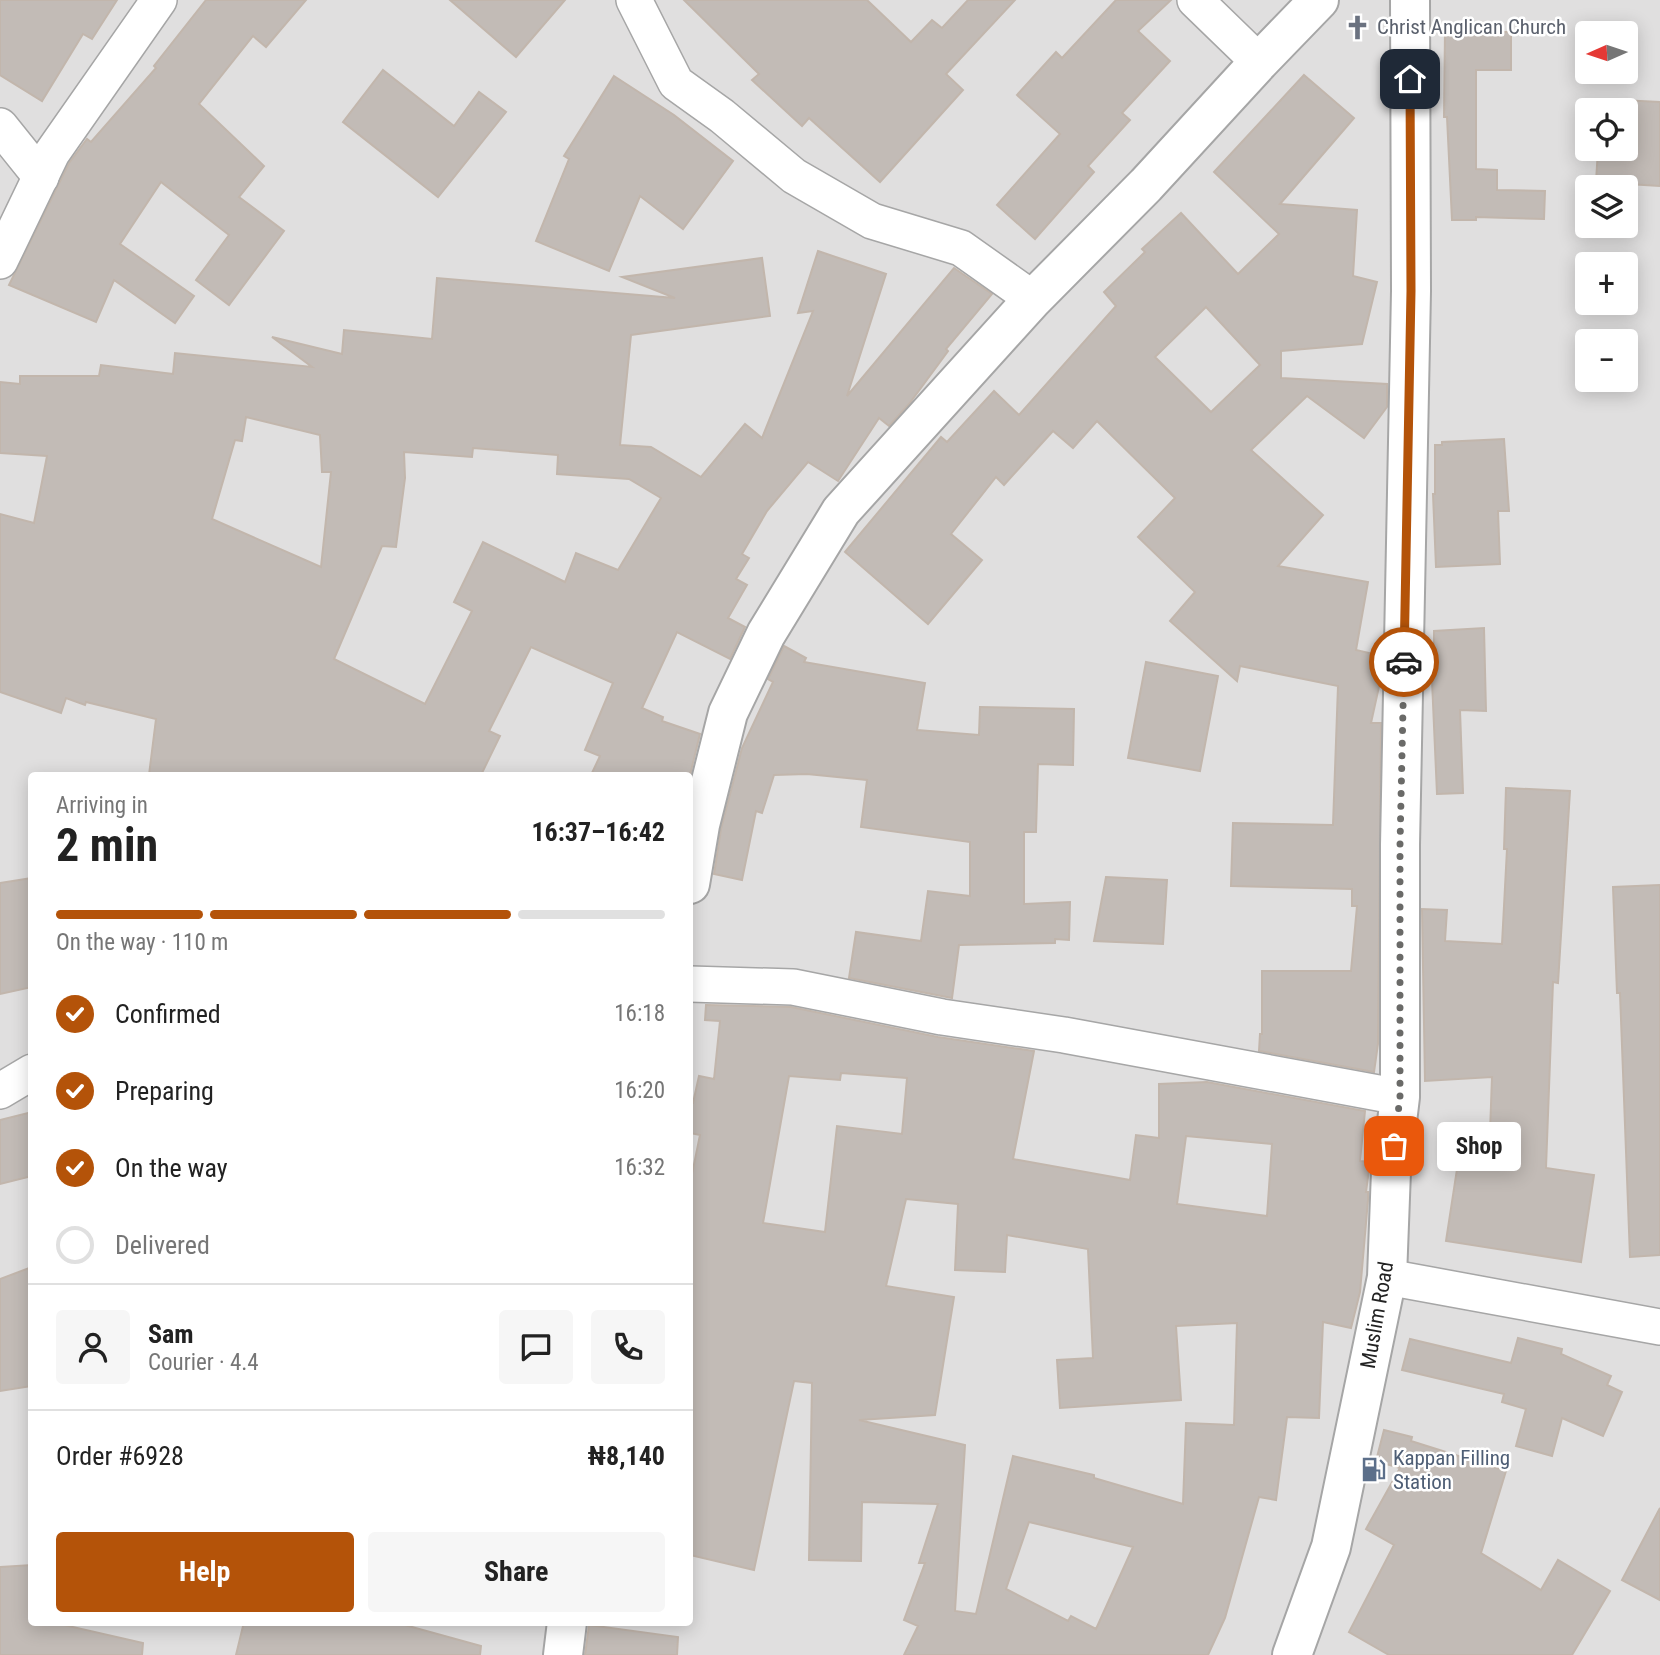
<!DOCTYPE html>
<meta charset="utf-8">
<style>
body{margin:0;font-family:"Roboto Condensed",sans-serif;background:#f6f6f6;color:#222;height:100vh;display:flex;flex-direction:column;font-size:26px;white-space:nowrap}
*{box-sizing:border-box;margin:0}
p{font-size:23px;color:#767676}
.icon{flex:none;width:38px;height:38px;fill:none;stroke:currentColor;stroke-width:2;stroke-linecap:round;stroke-linejoin:round}
.map{position:relative;flex:1;overflow:hidden}
.side{position:absolute;left:28px;top:772px;width:665px;height:854px;display:flex;flex-direction:column;background:#fff;border-radius:7px;box-shadow:0 4px 18px #0003}
.side>*{flex:none}
.needle{width:46px;rotate:267deg}
.buttons{position:absolute;left:1575px;top:21px;display:grid;gap:14px}
.buttons a{display:grid;place-items:center;width:63px;height:63px;border-radius:7px;background:#fff;box-shadow:0 4px 18px #0003;font-size:35px}
.pin{position:absolute;display:grid;place-items:center;width:60px;height:60px;color:#fff;margin:-30px;border-radius:14px;box-shadow:0 4px 10px #0006}
.courier{position:absolute;display:grid;place-items:center;width:70px;height:70px;margin:-35px;border:5px solid #b45309;border-radius:50%;background:#fff;color:#222;box-shadow:0 2px 9px #0007}
.bubble{position:absolute;height:49px;border-radius:7px;background:#fff;box-shadow:0 4px 18px #0003;font-size:23px;font-weight:700;line-height:49px;text-align:center}
.summary em{font-style:normal;font-weight:700}
.summary div{display:flex;flex-direction:column-reverse}
.summary{display:flex;align-items:center;justify-content:space-between;height:119px;padding:0 28px}
h1{font-size:46px;font-weight:700;line-height:52px}
.bar{display:grid;grid-template-columns:repeat(4,1fr);gap:10px 7px;align-content:center;height:84px;padding:0 28px}
.bar i{height:9px;border-radius:5px;background:#e0e0e0}
.bar .on{background:#b45309}
.bar p{grid-column:span 4}
.line{display:flex;align-items:center;gap:18px;padding:0 28px;border-top:2px solid #e0e0e0}
.line div{flex:1}
.round{display:grid;place-items:center;flex:none;width:74px;height:74px;border-radius:7px;background:#f6f6f6}
ol{padding:0 28px;list-style:none}
li{display:flex;align-items:center;gap:21px;height:77px}
li p{margin-inline-start:auto}
li .icon{padding:7px;border-radius:50%;background:#b45309;color:#fff;stroke-width:4}
li:last-child{color:#767676}
li i{width:38px;height:38px;border:4px solid #e0e0e0;border-radius:50%}
.action{display:flex;gap:14px;margin-top:auto;padding:14px 28px}
.action a{flex:1;height:80px;border-radius:7px;background:#b45309;color:#fff;font-size:28px;font-weight:700;line-height:80px;text-align:center}
.action a+a{background:#f6f6f6;color:#222}
.map>svg:first-child{display:block}
.residential{fill:#e0dfdf;fill-rule:evenodd}
.building{fill:#c2bbb6;stroke:#c2b6ac;stroke-width:2;fill-rule:evenodd}
.lines{fill:none;stroke-linecap:round;stroke-linejoin:round}
.minor-casing{stroke:#a6a6a6;stroke-width:38}
.tertiary-casing{stroke:#a6a6a6;stroke-width:42}
.minor{stroke:#fff;stroke-width:35}
.tertiary{stroke:#fff;stroke-width:38}
.done{stroke:#6a6a68;stroke-width:7;stroke-dasharray:0 12.6}
.route{stroke:#b45309;stroke-width:9}
.labels{text-anchor:middle;dominant-baseline:central;stroke-width:5;stroke-linejoin:round;paint-order:stroke}
.worship-label{font-size:21px;fill:#5b616d;stroke:#fff;text-anchor:start}
.street-label{font-size:21px;fill:#222;stroke:#fff}
.service-label{font-size:21px;fill:#4e5e75;stroke:#fff;text-anchor:start}
</style>
<div class="map">
<svg width="1660" height="1655" viewBox="0 0 1660 1655">
<rect width="100%" height="100%" fill="#f1efe9"/>
<path class="residential" d="M0,0H1660V1655H0ZM1587,33H1626V72H1587ZM1587,110H1626V149H1587ZM1587,187H1626V226H1587ZM1587,264H1626V303H1587ZM1587,341H1626V380H1587ZM32,775H690V1622H32Z"/>
<g class="building">
<path d="M0,0H117L92,39L83,34L42,101L0,75Z"/>
<path d="M206,0H306L266,47L253,36L199,104L264,166L239,197L284,231L229,305L196,280L229,235L161,182L120,244L194,296L175,323L114,280L96,322L9,285L69,163L87,139L91,142L156,68L154,66Z"/>
<path d="M450,0H565L516,57Z"/>
<path d="M684,0H867L911,42L932,20L942,28L968,0H1015L946,74L963,90L880,182L809,118L802,126L752,80L759,74Z"/>
<path d="M1116,0H1171L1138,31L1170,61L1122,113L1130,120L1088,166L1094,172L1035,239L997,205L1060,134L1017,95L1056,52L1062,58Z"/>
<path d="M1445,32H1511V70H1476V169L1497,170V190L1545,191L1544,219L1476,217V220H1452L1447,117H1444Z"/>
<path d="M383,70L454,126L479,92L506,112L438,197L343,122Z"/>
<path d="M1304,75L1354,118L1280,204L1357,210L1353,276L1377,282L1362,344L1281,351V378L1387,384V407L1364,438L1307,396L1251,450L1323,515L1278,566L1368,582L1356,650L1382,656V673L1371,723H1381L1378,1044L1374,1072L1259,1051L1260,1034H1262V971H1351L1357,906H1352V889L1231,886L1233,823L1333,825L1338,686L1240,666L1237,681L1170,621L1195,592L1138,537L1175,498L1097,421L1073,448L1053,431L1004,485L996,477L951,534L982,560L928,624L845,552L941,437L947,442L994,391L1019,415L1116,306L1104,292L1145,252L1142,249L1181,213L1238,274L1279,234L1214,172ZM1206,307L1260,365L1211,412L1155,357Z"/>
<path d="M614,76L674,115L733,161L683,229L640,196L609,271L536,241L569,159L564,156Z"/>
<path d="M1601,99L1660,102V186L1596,182L1598,149H1626V110H1600Z"/>
<path d="M818,251L886,274L847,396L954,268L992,294L946,349L948,351L909,404L889,426L879,418L838,481L808,462L767,511L742,554L749,558L736,579L747,585L728,618L745,627L730,659L677,632L642,708L663,717L662,721L700,734L690,775H591L600,756L585,750L613,683L531,647L489,731L500,736L481,775H149L156,719L86,702L85,705L66,698L61,713L0,692V514L34,523L47,456L0,453V382L20,384V376H99L101,365L173,374L175,353L312,367L272,337L342,354L344,330L432,339L437,278L675,298L622,277L762,258L770,316L631,335L620,445L651,447L701,477L745,424L762,438L813,311L798,313ZM246,417L320,435L322,472H331L321,567L212,519L235,440L242,441ZM473,448L558,455L557,474L629,479L661,498L618,570L576,553L565,582L483,542L454,602L472,611L425,704L334,659L382,546L396,547L405,478L404,452L472,457Z"/>
<path d="M1504,439L1509,511H1498L1500,564L1436,567L1433,494H1435V445H1442V442Z"/>
<path d="M1484,628L1486,711L1460,710L1463,793L1437,794L1431,658H1434V631Z"/>
<path d="M784,646L806,658L804,662L925,683L917,730L979,735L980,707L1074,709L1073,765L1038,764L1036,832H1024V904L1070,902L1069,940L1055,939V943L959,945L952,998L849,978L856,932L921,941L928,891L970,896V842L861,827L867,780L807,774L774,775L762,813L756,811L742,880L714,874L721,829L742,748L773,682L768,679Z"/>
<path d="M1146,662L1218,676L1200,771L1128,758Z"/>
<path d="M1506,788L1570,791L1558,983L1553,982L1546,1168L1594,1175L1581,1262L1446,1241L1459,1156L1489,1160L1492,1077L1425,1081L1422,909L1447,910L1445,941L1502,944L1507,849H1504Z"/>
<path d="M1106,877L1167,880L1163,944L1094,941Z"/>
<path d="M32,878V987L0,994V883Z"/>
<path d="M1660,885V1255L1630,1257L1620,993H1617L1613,887Z"/>
<path d="M706,1005L791,1007L938,1037L1034,1051L1013,1159L1130,1180L1136,1135L1159,1138V1084L1207,1082L1365,1111L1360,1161L1370,1162L1366,1192H1368V1200L1360,1292L1351,1328L1323,1322L1319,1418L1287,1417L1276,1500L1259,1497L1225,1618L1208,1655H904L918,1626L904,1620L925,1563H919L938,1504L862,1502L861,1561L809,1560L812,1383L794,1381L754,1570L690,1555V1184L700,1135L690,1133V1103H693L699,1076L714,1079L720,1021L705,1020ZM841,1073L907,1078L902,1134L837,1126L825,1232L763,1223L789,1076L840,1080ZM1186,1136L1272,1144L1267,1216L1177,1204ZM906,1199L958,1204L955,1270L1005,1272L1007,1235L1088,1249L1093,1358L1057,1360L1060,1408L1181,1400L1176,1326L1237,1323L1234,1425L1186,1423L1183,1504L1094,1478V1475L1013,1456L976,1614L955,1611L965,1445L859,1420L935,1415L954,1297L886,1286ZM1029,1522L1133,1547L1096,1629L1071,1616L1068,1621L1006,1589Z"/>
<path d="M32,1112V1176L0,1184V1120Z"/>
<path d="M32,1267V1386L0,1391V1279Z"/>
<path d="M1518,1338L1562,1349L1561,1354L1611,1376L1607,1385L1622,1392L1603,1436L1562,1418L1552,1456L1516,1446L1526,1409L1502,1402L1504,1394L1402,1370L1410,1339L1511,1363Z"/>
<path d="M1384,1430L1412,1437L1411,1441L1506,1471L1481,1553L1541,1590L1558,1560L1610,1591L1572,1655H1389L1349,1632L1394,1545L1366,1529L1400,1468L1376,1461Z"/>
<path d="M1660,1508V1600L1622,1580Z"/>
<path d="M32,1565V1622H51L143,1643L142,1655H0V1567Z"/>
<path d="M244,1622H394L481,1646L480,1655H236Z"/>
<path d="M589,1625L678,1637L677,1655H585Z"/>
</g>
<g class="lines">
<defs>
<g id="minor">
<path d="M634,0L676,83L722,116L794,176L872,221L961,248L1033,299"/>
<path d="M1195,0L1259,62"/>
<path d="M0,126L41,177"/>
<path d="M0,261L52,153L159,0"/>
<path d="M690,984L793,987L942,1017L1064,1035L1400,1097"/>
<path d="M0,1091L32,1072"/>
<path d="M1387,1277L1660,1327"/>
</g>
<g id="tertiary">
<path d="M690,884L700,825L728,713L766,634L841,511L1033,299L1146,185L1259,62L1319,0"/>
<path d="M563,1655L567,1622"/>
<path d="M1292,1655L1331,1547L1387,1277L1391,1171L1400,1097V845L1411,291L1410,0"/>
</g>
</defs>
<use href="#minor" class="minor-casing"/>
<use href="#tertiary" class="tertiary-casing"/>
<use href="#minor" class="minor"/>
<use href="#tertiary" class="tertiary"/>
</g>
<g class="lines">
<path class="done" d="M1394,1146L1400,1097V845L1404,662"/>
<path class="route" d="M1404,662L1411,291L1410,79"/>
</g>
<defs>
<symbol id="church-bare" viewBox="-9 -9 18 18"><path d="M-1.2-6h2.4v3.5h3.3v2.4h-3.3V6h-2.4V-.1h-3.3v-2.4h3.3Z" fill="#6b7280" stroke="#fff" stroke-width="2.5" paint-order="stroke"/></symbol>
<symbol id="fuel-bare" viewBox="-9 -9 18 18"><path d="M-5.5-6h7V0h2V4h1.3V-2.5L3-4.5l.8-.8L6-3V5H2.5V1h-1V6h-7ZM-4.2-4.7v3.2H.2V-4.7Z" fill="#5c6f8a" stroke="#fff" stroke-width="2.5" paint-order="stroke"/></symbol>
</defs>
<g fill-rule="evenodd">
<use href="#church-bare" x="1340" y="10" width="35" height="35"/>
<use href="#fuel-bare" x="1356" y="1452" width="35" height="35"/>
</g>
<g class="labels">
<g class="worship-label">
<text x="1377" y="27">Christ Anglican Church</text>
</g>
<g class="street-label">
<text transform="translate(1377 1315) rotate(-80)">Muslim Road</text>
</g>
<g class="service-label">
<text x="1393" y="1458">Kappan Filling<tspan x="1393" dy="24">Station</tspan></text>
</g>
</g>
</svg>
<div class="buttons">
<a><svg class="needle" viewBox="-14 -14 28 28"><path d="M0-13l5 13h-10z" fill="#e53935"/><path d="M0 13l5-13h-10z" fill="#767676"/></svg></a>
<a><svg class="icon" aria-label="locate" viewBox="0 0 24 24"><circle cx="12" cy="12" r="6"/><path d="M12 2v4M12 18v4M2 12h4M18 12h4"/></svg></a>
<a><svg class="icon" aria-label="layers" viewBox="0 0 24 24"><path d="M12 4l9 5-9 5-9-5zM3 14l9 5 9-5"/></svg></a>
<a>+</a>
<a>−</a>
</div>
<div class="pin" style="left:1394px;top:1146px;background:#ea580c"><svg class="icon" aria-label="bag" viewBox="0 0 24 24"><path d="M5 8h14l-1 12H6zM9 8a3 3 0 0 1 6 0"/></svg></div>
<div class="pin" style="left:1410px;top:79px;background:#1f2937"><svg class="icon" aria-label="home" viewBox="0 0 24 24"><path d="M3 11l9-7 9 7M6 9v11h12V9"/></svg></div>
<div class="courier" style="left:1404px;top:662px"><svg class="icon" aria-label="car" viewBox="0 0 24 24"><path d="M5 17H2v-5l4-1 3-4h7l3 4 3 1v5h-3M9 17h6M6 11h13"/><circle cx="7" cy="17" r="2"/><circle cx="17" cy="17" r="2"/></svg></div>
<div class="bubble" style="left:1437px;top:1122px;width:84px">Shop</div>
<section class="side">
<div class="summary"><div><h1>2 min</h1><p>Arriving in</p></div><em>16:37–16:42</em></div>
<div class="bar"><i class="on"></i><i class="on"></i><i class="on"></i><i></i><p>On the way · 110 m</p></div>
<ol>
<li><svg class="icon" aria-label="check" viewBox="0 0 24 24"><path d="M5 12l5 5 9-10"/></svg>Confirmed<p>16:18</p></li>
<li><svg class="icon" aria-label="check" viewBox="0 0 24 24"><path d="M5 12l5 5 9-10"/></svg>Preparing<p>16:20</p></li>
<li><svg class="icon" aria-label="check" viewBox="0 0 24 24"><path d="M5 12l5 5 9-10"/></svg>On the way<p>16:32</p></li>
<li><i></i>Delivered</li>
</ol>
<div class="line" style="height:126px"><a class="round"><svg class="icon" aria-label="person" viewBox="0 0 24 24"><circle cx="12" cy="8" r="4"/><path d="M4 21q1-7 8-7t8 7"/></svg></a><div><b>Sam</b><p>Courier · 4.4</p></div><a class="round"><svg class="icon" aria-label="chat" viewBox="0 0 24 24"><path d="M4 5h16v11H9l-5 4z"/></svg></a><a class="round"><svg class="icon" aria-label="phone" viewBox="0 0 24 24"><path d="M5 4h4l2 5-3 2q2 4 5 5l2-3 5 2v4C11 20 4 13 5 4z"/></svg></a></div>
<div class="line" style="height:91px"><div>Order #6928</div><b>₦8,140</b></div>
<div class="action"><a>Help</a><a>Share</a></div>
</section>
</div>
